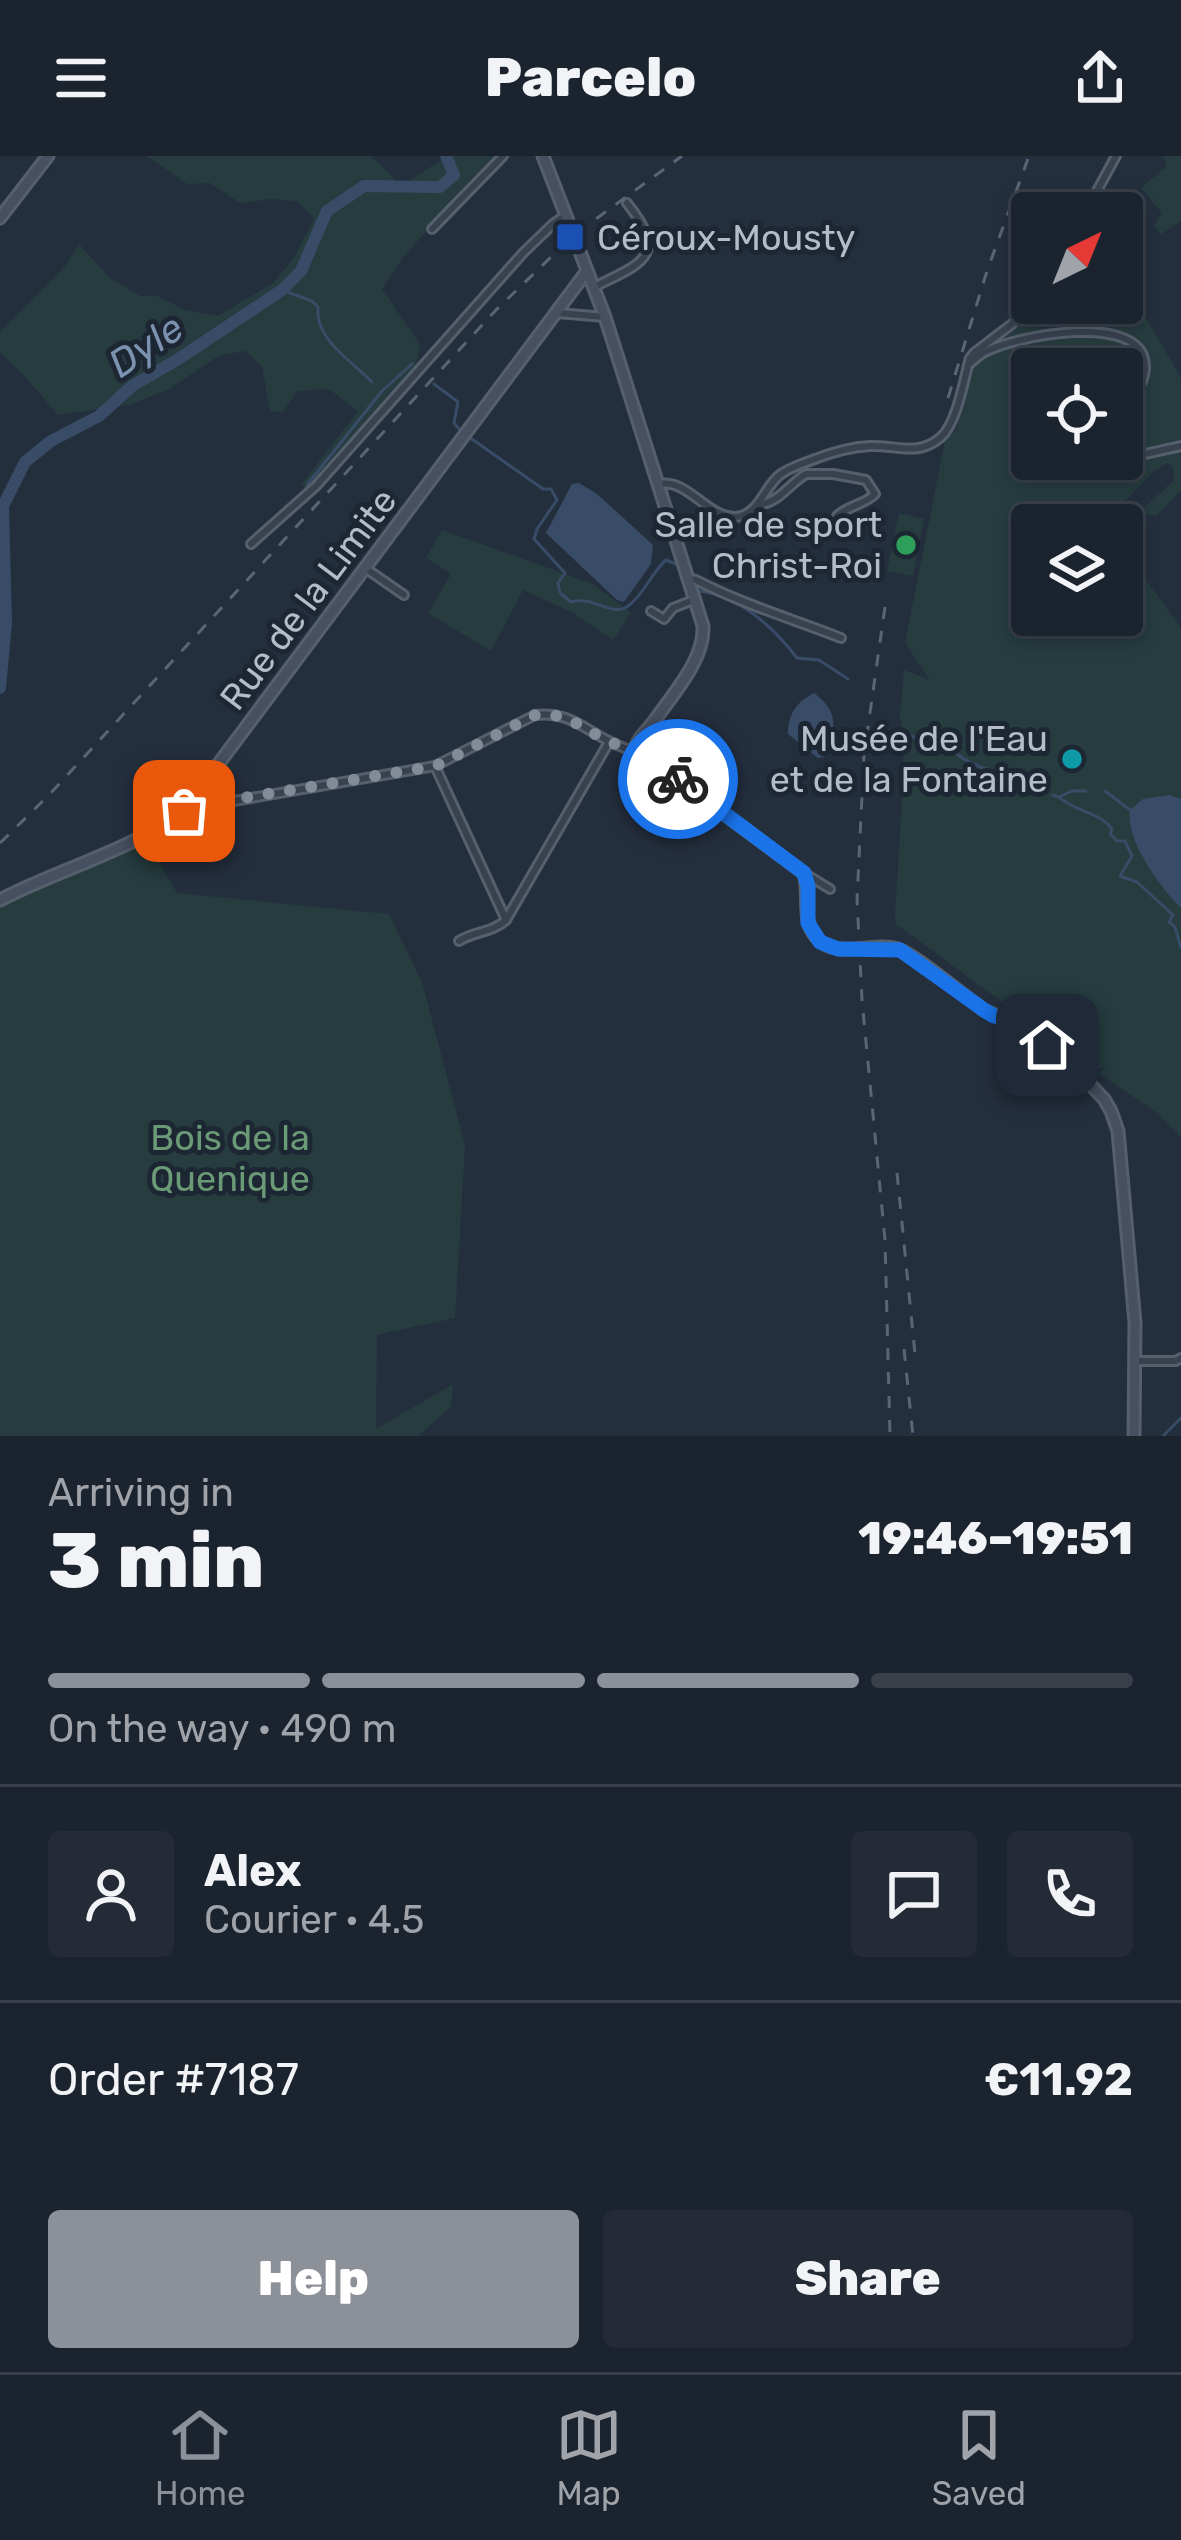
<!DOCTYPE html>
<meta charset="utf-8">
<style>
body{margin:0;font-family:Rubik,sans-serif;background:#242b36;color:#f1f3f6;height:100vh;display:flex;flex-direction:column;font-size:45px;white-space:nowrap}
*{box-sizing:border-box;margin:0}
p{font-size:39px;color:#a0a4aa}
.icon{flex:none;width:66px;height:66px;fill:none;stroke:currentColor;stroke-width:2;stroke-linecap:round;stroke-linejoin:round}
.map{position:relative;height:1280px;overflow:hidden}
.sheet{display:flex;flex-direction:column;background:#1b232e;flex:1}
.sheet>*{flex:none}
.needle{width:78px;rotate:43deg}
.controls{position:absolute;left:1011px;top:36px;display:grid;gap:24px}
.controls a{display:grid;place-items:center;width:132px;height:132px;border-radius:12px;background:#1b232e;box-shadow:0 6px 18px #0003,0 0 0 3px #39404a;font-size:60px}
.pin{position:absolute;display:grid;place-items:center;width:102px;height:102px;color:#fff;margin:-51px;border-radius:24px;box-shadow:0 6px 18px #0006}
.courier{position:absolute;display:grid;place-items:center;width:120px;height:120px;margin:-60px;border:9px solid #1a73e8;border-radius:50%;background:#fff;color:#222;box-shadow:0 3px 15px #0007}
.overview em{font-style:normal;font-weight:800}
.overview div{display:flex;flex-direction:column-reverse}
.overview{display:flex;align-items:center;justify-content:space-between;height:204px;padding:0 48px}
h1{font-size:78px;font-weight:800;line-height:90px}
.bar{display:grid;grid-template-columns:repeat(4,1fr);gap:18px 12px;align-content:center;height:144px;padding:0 48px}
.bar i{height:15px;border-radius:9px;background:#39404a}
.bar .on{background:#8c9099}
.bar p{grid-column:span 4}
.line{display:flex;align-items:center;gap:30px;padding:0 48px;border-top:3px solid #39404a}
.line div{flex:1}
.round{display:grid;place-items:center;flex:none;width:126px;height:126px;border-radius:12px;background:#242b36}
.primary-button{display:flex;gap:24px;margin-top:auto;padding:24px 48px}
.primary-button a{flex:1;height:138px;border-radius:12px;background:#8c9099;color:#fff;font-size:48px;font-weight:800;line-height:138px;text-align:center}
.primary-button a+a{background:#242b36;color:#f1f3f6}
header{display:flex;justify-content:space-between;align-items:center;height:156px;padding:0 48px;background:#1b232e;font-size:54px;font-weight:800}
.tab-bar{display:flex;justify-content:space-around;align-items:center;height:168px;border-top:3px solid #39404a;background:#1b232e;font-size:33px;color:#a0a4aa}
.tab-bar a{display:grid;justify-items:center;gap:6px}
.tab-bar .on{color:#8c9099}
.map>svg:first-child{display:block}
.green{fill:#263c3f;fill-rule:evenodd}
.water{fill:#394c67}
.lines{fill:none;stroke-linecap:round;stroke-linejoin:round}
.stream{stroke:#394c67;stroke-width:3}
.river{stroke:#394c67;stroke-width:12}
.street-casing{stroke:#565f6c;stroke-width:12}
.secondary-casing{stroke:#565f6c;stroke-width:15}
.street{stroke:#38414e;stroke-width:6}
.secondary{stroke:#465061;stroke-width:9}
.rail{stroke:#5a6575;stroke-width:3;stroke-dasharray:12 12;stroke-linecap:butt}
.done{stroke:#828b98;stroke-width:12;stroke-dasharray:0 21.6}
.route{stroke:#1a73e8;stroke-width:15}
.transit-dot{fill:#1a4fb4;stroke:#1d2633;stroke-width:4.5}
.leisure-dot{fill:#2e9e5b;stroke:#1d2633;stroke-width:4.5}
.culture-dot{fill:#0f9aa8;stroke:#1d2633;stroke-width:4.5}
.labels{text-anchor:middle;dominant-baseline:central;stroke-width:10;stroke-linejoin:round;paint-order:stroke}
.poi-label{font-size:36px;fill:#b4bcc9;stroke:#1d2633;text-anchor:end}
.street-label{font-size:36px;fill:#b4bcc9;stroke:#1d2633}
.park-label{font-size:36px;fill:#6b9a76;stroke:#1d2633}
.water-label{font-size:39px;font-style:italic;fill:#7c92b1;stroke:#1d2633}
</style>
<header><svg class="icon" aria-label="menu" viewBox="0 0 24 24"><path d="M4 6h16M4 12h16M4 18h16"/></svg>Parcelo<svg class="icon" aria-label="share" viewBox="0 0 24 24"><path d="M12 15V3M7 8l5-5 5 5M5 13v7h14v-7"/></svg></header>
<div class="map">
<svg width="1181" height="1280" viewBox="0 0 1181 1280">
<rect width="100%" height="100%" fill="#242f3e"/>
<g class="green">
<path d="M147,0H371L402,30L447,0H495L404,100L382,133L420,188L416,211L308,335L301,329L358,255L329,233L297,235L283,256L270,255L262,211L246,195L220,199L169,233L129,249L58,259L21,216L0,197V176L66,109L79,88L109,121L140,140H157L185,154L218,160L272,128L293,103L314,63L298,46L272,43L240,47L210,27L187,28Z"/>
<path d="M1163,0H1181V65L1161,78L1154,69L1162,57L1141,32L1167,10Z"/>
<path d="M1133,140L1181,222V334L1156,360L1140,356L1174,324L1173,310L1167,307L1152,317L1105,366L1106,369H1032V459H1122V391L1181,472V981L1153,954L1098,917L1107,910L1095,914L896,768L895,761L902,644L904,584L900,560L904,514L930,524L905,487L945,284L956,274L974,211L1018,170L1058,174L1072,166L1080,173L1110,174ZM1032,213H1122V303H1032Z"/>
<path d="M899,357L924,363L913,420L887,415Z"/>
<path d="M442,374L593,428L631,457L613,484L573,457L523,434L491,495L428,457L451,418L426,402Z"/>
<path d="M146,681L177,737L389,758L422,826L465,989L455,1162L377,1179L376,1273L453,1228L451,1251L418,1280H0V749Z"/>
</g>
<g class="water">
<path d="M579,327L597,338L653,389L651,408L624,446L617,444L546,377L572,328Z"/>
<path d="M814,537C839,556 837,573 824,601L818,602L788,578C788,557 797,546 814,537Z"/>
<path d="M1169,639L1181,643V752C1160,731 1125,684 1130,654L1143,643Z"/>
</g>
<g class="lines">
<g class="stream">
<path d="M282,134L312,145L318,151C314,183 352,205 372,226"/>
<path d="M434,228L458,246L454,267L460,274"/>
<path d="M469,281L543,333H551L557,344L537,373L534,383L565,417L558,427L560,437L571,446C594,439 611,462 628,450C644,439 651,417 666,404L679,409"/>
<path d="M307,329L382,235L412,208"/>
<path d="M699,435C739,439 774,472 797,502L819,504L848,523"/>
<path d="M909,579L943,593L949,589L956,593L958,599C980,616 1011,619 1038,623L1037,635L1040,638L1045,635"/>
<path d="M1105,635L1130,654"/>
<path d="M1053,639L1059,641L1072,635H1086"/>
<path d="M1059,641C1075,656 1098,655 1112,673L1110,678L1117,685H1125L1132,700L1120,720L1137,726L1173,759L1169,766L1175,771L1181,792"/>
<path d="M1163,1280L1181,1262"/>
</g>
<path class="river" d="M0,532L6,467L3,350L25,306L51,285L99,260L132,230L180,202L282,134L301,115L327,55L364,30L440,31L454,19L446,0"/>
<defs>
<g id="street">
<path d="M1085,57L1116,0"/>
<path d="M432,73L503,0"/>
<path d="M594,131C643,107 669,100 627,47"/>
<path d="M558,157L605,161"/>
<path d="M968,209C973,205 977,201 983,197C1012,180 1144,154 1145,210C1146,227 1129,247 1122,262"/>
<path d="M1122,295L1136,300L1181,290"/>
<path d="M660,328C688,323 707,361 735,361C759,360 764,330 781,318C791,311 804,307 815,303C833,296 851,291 870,290C896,289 919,301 941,281C957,267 964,223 970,202L974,197L1012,168L1032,146"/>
<path d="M758,349C779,347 789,328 806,318H833L866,324L875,338C864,349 849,349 837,360"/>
<path d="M251,388L316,330L523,97L553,68L566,59"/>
<path d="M365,412L404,439"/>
<path d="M690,423L696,424C742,448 793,463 841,482"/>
<path d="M651,455L664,463L673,452L696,443"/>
<path d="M435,610L506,764"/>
<path d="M188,653L435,610L535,559C566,555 582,571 607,584C616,589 625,592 634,596"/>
<path d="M804,717L830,733"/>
<path d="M459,785C474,775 492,777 506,764L609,586"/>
<path d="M1135,1205H1176L1181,1202"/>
</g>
<g id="secondary">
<path d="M543,0L605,161L703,470C705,503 673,538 655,564C647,575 636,583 634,596L653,605L804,717C810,737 801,764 816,781C836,805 872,785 898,793C916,799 965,841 984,854C996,861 1009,862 1021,868C1047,881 1084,922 1104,943L1111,955L1118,975L1135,1167L1134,1280"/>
<path d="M0,62L48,0"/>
<path d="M653,570L649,588L653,605"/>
<path d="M0,744C61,712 129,696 184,654L587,115"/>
</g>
</defs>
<use href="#street" class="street-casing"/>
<use href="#secondary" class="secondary-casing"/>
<use href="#street" class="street"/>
<use href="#secondary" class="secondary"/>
<g class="rail">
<path d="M948,242L987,115L1029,0"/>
<path d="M885,451L864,599L857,743L862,844L885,1084L890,1280"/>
<path d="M0,687L49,639L496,154L574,79L682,0"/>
<path d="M897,1017L916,1208"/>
<path d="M904,1193L913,1280"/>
</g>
</g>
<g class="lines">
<path class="done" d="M184,655L207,648L436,610L535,559C567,555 582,573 609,585C634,597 655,606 678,623"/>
<path class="route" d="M678,623L804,717L808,730V767L820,786L838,793L900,794L984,854L994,860L1019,866L1047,889"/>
</g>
<rect class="transit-dot" x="555" y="66" width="30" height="30" rx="6"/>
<circle class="leisure-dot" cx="906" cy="389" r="12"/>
<circle class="culture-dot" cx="1072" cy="603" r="12"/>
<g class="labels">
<g class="poi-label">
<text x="597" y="81" text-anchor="start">Céroux-Mousty</text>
<text x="882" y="368">Salle de sport<tspan x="882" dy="41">Christ-Roi</tspan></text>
<text x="1048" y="582">Musée de l'Eau<tspan x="1048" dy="41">et de la Fontaine</tspan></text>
</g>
<g class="street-label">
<text transform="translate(308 443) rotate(-53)">Rue de la Limite</text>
</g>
<g class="park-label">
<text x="230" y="981">Bois de la<tspan x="230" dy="41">Quenique</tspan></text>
</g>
<g class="water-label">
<text transform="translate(146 190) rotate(-34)">Dyle</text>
</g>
</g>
</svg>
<div class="controls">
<a><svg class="needle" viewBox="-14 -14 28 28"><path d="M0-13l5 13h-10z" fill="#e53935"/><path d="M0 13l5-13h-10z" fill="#a0a4aa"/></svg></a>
<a><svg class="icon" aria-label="locate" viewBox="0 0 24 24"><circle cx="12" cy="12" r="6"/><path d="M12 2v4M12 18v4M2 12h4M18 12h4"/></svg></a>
<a><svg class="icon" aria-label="layers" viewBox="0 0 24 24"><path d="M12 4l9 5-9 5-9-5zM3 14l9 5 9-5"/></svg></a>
</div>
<div class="pin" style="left:184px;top:655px;background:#ea580c"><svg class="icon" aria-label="bag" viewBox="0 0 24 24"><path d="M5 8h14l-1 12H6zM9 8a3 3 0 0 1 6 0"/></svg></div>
<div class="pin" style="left:1047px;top:889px;background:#1f2937"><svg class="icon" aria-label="home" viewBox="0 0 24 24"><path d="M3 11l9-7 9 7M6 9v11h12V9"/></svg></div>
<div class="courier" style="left:678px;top:623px"><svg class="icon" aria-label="bike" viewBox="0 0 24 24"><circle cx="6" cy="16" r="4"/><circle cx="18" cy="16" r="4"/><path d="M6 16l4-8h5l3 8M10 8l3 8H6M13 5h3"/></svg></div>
</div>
<section class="sheet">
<div class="overview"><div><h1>3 min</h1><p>Arriving in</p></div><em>19:46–19:51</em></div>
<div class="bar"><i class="on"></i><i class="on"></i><i class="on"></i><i></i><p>On the way · 490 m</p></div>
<div class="line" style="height:216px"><a class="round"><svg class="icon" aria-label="person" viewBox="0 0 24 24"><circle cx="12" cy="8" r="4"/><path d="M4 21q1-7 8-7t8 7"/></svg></a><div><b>Alex</b><p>Courier · 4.5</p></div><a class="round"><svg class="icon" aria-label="chat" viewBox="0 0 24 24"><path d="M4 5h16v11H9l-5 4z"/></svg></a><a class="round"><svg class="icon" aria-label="phone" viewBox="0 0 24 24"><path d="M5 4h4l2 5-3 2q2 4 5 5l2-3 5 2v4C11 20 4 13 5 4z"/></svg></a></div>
<div class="line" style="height:156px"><div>Order #7187</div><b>€11.92</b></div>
<div class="primary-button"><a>Help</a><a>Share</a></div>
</section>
<nav class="tab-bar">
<a class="on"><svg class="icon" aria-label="home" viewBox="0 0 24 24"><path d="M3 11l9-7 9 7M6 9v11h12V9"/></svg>Home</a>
<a><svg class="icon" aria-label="map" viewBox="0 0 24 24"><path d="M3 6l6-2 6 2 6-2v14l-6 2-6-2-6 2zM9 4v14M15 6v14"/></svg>Map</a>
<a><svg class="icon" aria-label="saved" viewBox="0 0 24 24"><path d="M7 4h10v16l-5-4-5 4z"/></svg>Saved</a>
</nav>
